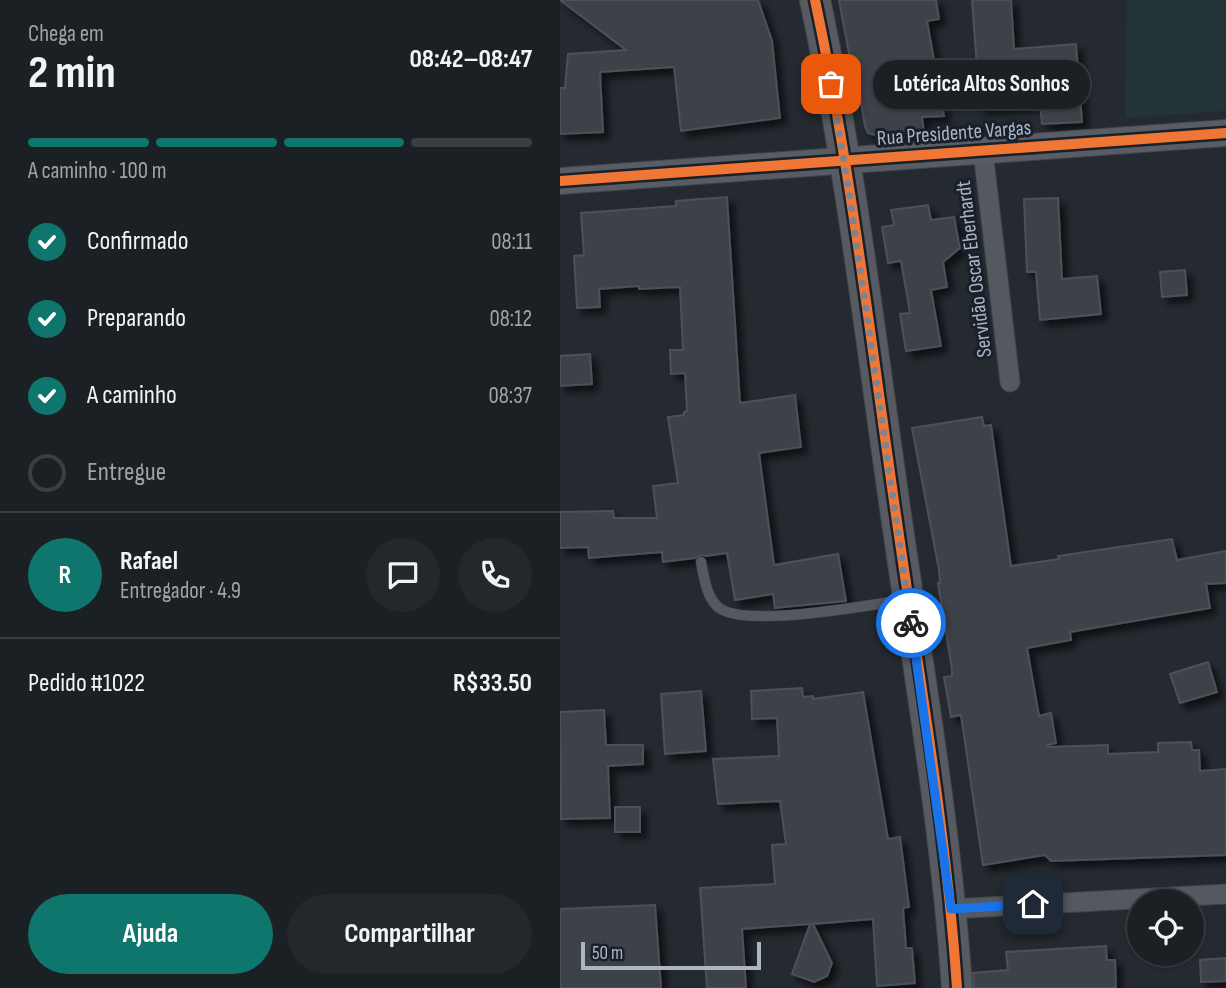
<!DOCTYPE html>
<html lang="pt">
<meta charset="utf-8">
<style>
body{margin:0;font-family:"Sofia Sans Condensed",sans-serif;background:#24282c;color:#f1f3f6;height:100vh;display:flex;flex-direction:column;font-size:26px;white-space:nowrap}
*{box-sizing:border-box;margin:0}
p{font-size:23px;color:#a0a3a6}
.icon{flex:none;width:38px;height:38px;fill:none;stroke:currentColor;stroke-width:2;stroke-linecap:round;stroke-linejoin:round}
.map{position:relative;flex:1;overflow:hidden}
.details{display:flex;flex-direction:column;background:#1b2024;width:560px}
.details>*{flex:none}
.controls{position:absolute;left:567px;top:889px;display:grid;gap:14px}
.controls a{display:grid;place-items:center;width:77px;height:77px;border-radius:50%;background:#1b2024;box-shadow:0 2px 5px #0004,0 0 0 2px #393e41;font-size:35px}
.scale{position:absolute;left:21px;bottom:18px;width:180px;box-sizing:border-box;padding-left:7px;border:4px solid #adb5c3;border-top:0;font-size:19px;line-height:24px;white-space:nowrap;color:#adb5c3;-webkit-text-stroke:5px #18202a;paint-order:stroke}
.pin{position:absolute;display:grid;place-items:center;width:60px;height:60px;color:#fff;margin:-30px;border-radius:14px;box-shadow:0 4px 10px #0006}
.courier{position:absolute;display:grid;place-items:center;width:70px;height:70px;margin:-35px;border:5px solid #1a73e8;border-radius:50%;background:#fff;color:#222;box-shadow:0 2px 9px #0007}
.bubble{position:absolute;height:49px;border-radius:24px;background:#1b2024;box-shadow:0 2px 5px #0004,0 0 0 2px #393e41;font-size:23px;font-weight:700;line-height:49px;text-align:center}
.head em{font-style:normal;font-weight:700}
.head div{display:flex;flex-direction:column-reverse}
.head{display:flex;align-items:center;justify-content:space-between;height:119px;padding:0 28px}
h1{font-size:46px;font-weight:700;line-height:52px}
.bar{display:grid;grid-template-columns:repeat(4,1fr);gap:10px 7px;align-content:center;height:84px;padding:0 28px}
.bar i{height:9px;border-radius:5px;background:#393e41}
.bar .active{background:#0f766e}
.bar p{grid-column:span 4}
.line{display:flex;align-items:center;gap:18px;padding:0 28px;border-top:2px solid #393e41}
.line div{flex:1}
.round{display:grid;place-items:center;flex:none;width:74px;height:74px;border-radius:37px;background:#24282c}
ol{padding:0 28px;list-style:none}
li{display:flex;align-items:center;gap:21px;height:77px}
li p{margin-inline-start:auto}
li .icon{padding:7px;border-radius:50%;background:#0f766e;color:#fff;stroke-width:4}
li:last-child{color:#a0a3a6}
li i{width:38px;height:38px;border:4px solid #393e41;border-radius:50%}
.primary-button{display:flex;gap:14px;margin-top:auto;padding:14px 28px}
.primary-button a{flex:1;height:80px;border-radius:42px;background:#0f766e;color:#fff;font-size:28px;font-weight:700;line-height:80px;text-align:center}
.primary-button a+a{background:#24282c;color:#f1f3f6}
main{display:flex;flex:1;min-height:0}
.map>svg:first-child{display:block}
.green{fill:#223436}
.building{fill:#3e4349;stroke:#4c5158;stroke-width:2;filter:url(#shadow)}
.lines{fill:none;stroke-linecap:round;stroke-linejoin:round}
.lane-casing{stroke:#404449;stroke-width:11}
.street-casing{stroke:#404449;stroke-width:21}
.secondary-casing{stroke:#404449;stroke-width:28}
.primary-casing{stroke:#41464d;stroke-width:32}
.lane{stroke:#54585f;stroke-width:10}
.street{stroke:#54585f;stroke-width:19}
.secondary{stroke:#585c64;stroke-width:26}
.primary{stroke:#575b61;stroke-width:30}
.cycleway-casing{stroke:#18202a;stroke-width:15}
.cycleway{stroke:#f07635;stroke-width:10}
.done{stroke:#7d8490;stroke-width:7;stroke-dasharray:0 12.6}
.route{stroke:#1a73e8;stroke-width:9}
.labels{text-anchor:middle;dominant-baseline:central;stroke-width:6;stroke-linejoin:round;paint-order:stroke}
.street-label{font-size:21px;fill:#adb5c3;stroke:#18202a}
</style>
<main>
<section class="details">
<div class="head"><div><h1>2 min</h1><p>Chega em</p></div><em>08:42–08:47</em></div>
<div class="bar"><i class="active"></i><i class="active"></i><i class="active"></i><i></i><p>A caminho · 100 m</p></div>
<ol>
<li><svg class="icon" aria-label="check" viewBox="0 0 24 24"><path d="M5 12l5 5 9-10"/></svg>Confirmado<p>08:11</p></li>
<li><svg class="icon" aria-label="check" viewBox="0 0 24 24"><path d="M5 12l5 5 9-10"/></svg>Preparando<p>08:12</p></li>
<li><svg class="icon" aria-label="check" viewBox="0 0 24 24"><path d="M5 12l5 5 9-10"/></svg>A caminho<p>08:37</p></li>
<li><i></i>Entregue</li>
</ol>
<div class="line" style="height:126px"><b class="round" style="background:#0f766e;color:#fff">R</b><div><b>Rafael</b><p>Entregador · 4.9</p></div><a class="round"><svg class="icon" aria-label="chat" viewBox="0 0 24 24"><path d="M4 5h16v11H9l-5 4z"/></svg></a><a class="round"><svg class="icon" aria-label="phone" viewBox="0 0 24 24"><path d="M5 4h4l2 5-3 2q2 4 5 5l2-3 5 2v4C11 20 4 13 5 4z"/></svg></a></div>
<div class="line" style="height:91px"><div>Pedido #1022</div><b>R$33.50</b></div>
<div class="primary-button"><a>Ajuda</a><a>Compartilhar</a></div>
</section>
<div class="map">
<svg width="666" height="988" viewBox="0 0 666 988">
<defs>
<filter id="shadow"><feDropShadow dx="6" dy="6" stdDeviation="3.5" flood-color="#0009"/></filter>
</defs>
<rect width="100%" height="100%" fill="#242a30"/>
<path class="green" d="M567,0H666V111L565,118Z"/>
<g class="building">
<path d="M0,0H198L212,41L220,118L121,131L114,67L40,72L43,132L0,134V88H5L8,54L66,50Z"/>
<path d="M279,0H376L379,19L367,21L384,116L362,117L364,133L318,136L308,133L305,126L299,91H296Z"/>
<path d="M412,0H451L454,49L516,44L522,122L482,124L480,104L420,108Z"/>
<path d="M167,197L180,403L235,395L241,447L199,453L214,565L278,554L286,601L215,608L213,594L175,600L167,553L146,556L140,555L135,558L103,562L102,552L29,558L28,547L0,548V512L53,511L54,518H97L93,486L118,483L108,417L124,415V412L127,411L125,373L111,374L110,350H123L120,287L79,289V286L39,289L40,307L17,308L14,256L24,255L21,213L116,206V201Z"/>
<path d="M498,198L502,279L537,276L541,314L480,320L476,272H467L464,199Z"/>
<path d="M368,205L371,220L394,217L400,248L383,262L387,287L371,290L381,346L346,351L340,314L350,313L341,261L328,263L322,227L334,225L331,210Z"/>
<path d="M625,270L627,295L602,297L600,272Z"/>
<path d="M30,354L32,384L0,386V356Z"/>
<path d="M422,417L424,426L431,425L451,566L499,559L498,556L612,539L617,560L666,551V583L646,584L650,608L510,632L511,640L467,648L479,716L491,713L496,743L488,745V747L548,745V754L598,752V743L631,742L632,750H639L640,771L666,769V855L491,861L485,855L423,865L401,715L391,717L384,677L392,676V669L378,583H380L379,570L352,428Z"/>
<path d="M648,662L657,692L620,703L610,674Z"/>
<path d="M242,688L243,697L253,696V699L303,692L328,839L340,837L349,907L343,908L346,948H352L355,983L317,986L313,919L253,924L272,963L267,976L254,982L232,974L250,924L182,929L186,988H147L140,888L215,884L212,845L226,844L220,801L158,804L153,759L219,756L217,718L192,719L191,691Z"/>
<path d="M141,691L146,751L105,754L101,694Z"/>
<path d="M44,710L46,745H83V764L48,766L50,818L1,819L0,712Z"/>
<rect x="55" y="807" width="25" height="25"/>
<path d="M95,905L101,988H0V909Z"/>
<path d="M546,946L547,960H555L556,988H414L413,973L448,970L446,952Z"/>
<path d="M666,958V981L641,982L640,960Z"/>
</g>
<g class="lines">
<defs>
<path id="lane" d="M141,562C144,577 146,596 158,607C183,629 309,605 344,600"/>
<g id="street">
<path d="M423,151L450,382"/>
<path d="M391,909L666,894"/>
</g>
<path id="secondary" d="M0,181L666,133"/>
<path id="primary" d="M255,0C290,165 310,334 334,501C357,663 386,825 397,988"/>
</defs>
<use href="#lane" class="lane-casing"/>
<use href="#street" class="street-casing"/>
<use href="#secondary" class="secondary-casing"/>
<use href="#primary" class="primary-casing"/>
<use href="#lane" class="lane"/>
<use href="#street" class="street"/>
<use href="#secondary" class="secondary"/>
<use href="#primary" class="primary"/>
<defs>
<g id="cycleway">
<path d="M255,0C290,165 310,334 334,501C357,663 386,825 397,988"/>
<path d="M0,181L666,133"/>
</g>
</defs>
<use href="#cycleway" class="cycleway-casing"/>
<use href="#cycleway" class="cycleway"/>
</g>
<g class="lines">
<path class="done" d="M271,84L290,198L351,623"/>
<path class="route" d="M351,623L391,909L473,904"/>
</g>
<g class="labels">
<g class="street-label">
<text transform="translate(394 133) rotate(-4)">Rua Presidente Vargas</text>
<text transform="translate(414 269) rotate(-97)">Servidão Oscar Eberhardt</text>
</g>
</g>
</svg>
<div class="controls">
<a><svg class="icon" aria-label="locate" viewBox="0 0 24 24"><circle cx="12" cy="12" r="6"/><path d="M12 2v4M12 18v4M2 12h4M18 12h4"/></svg></a>
</div>
<div class="scale">50 m</div>
<div class="pin" style="left:271px;top:84px;background:#ea580c"><svg class="icon" aria-label="bag" viewBox="0 0 24 24"><path d="M5 8h14l-1 12H6zM9 8a3 3 0 0 1 6 0"/></svg></div>
<div class="pin" style="left:473px;top:904px;background:#1f2937"><svg class="icon" aria-label="home" viewBox="0 0 24 24"><path d="M3 11l9-7 9 7M6 9v11h12V9"/></svg></div>
<div class="courier" style="left:351px;top:623px"><svg class="icon" aria-label="bike" viewBox="0 0 24 24"><circle cx="6" cy="16" r="4"/><circle cx="18" cy="16" r="4"/><path d="M6 16l4-8h5l3 8M10 8l3 8H6M13 5h3"/></svg></div>
<div class="bubble" style="left:313px;top:60px;width:217px">Lotérica Altos Sonhos</div>
</div>
</main>
